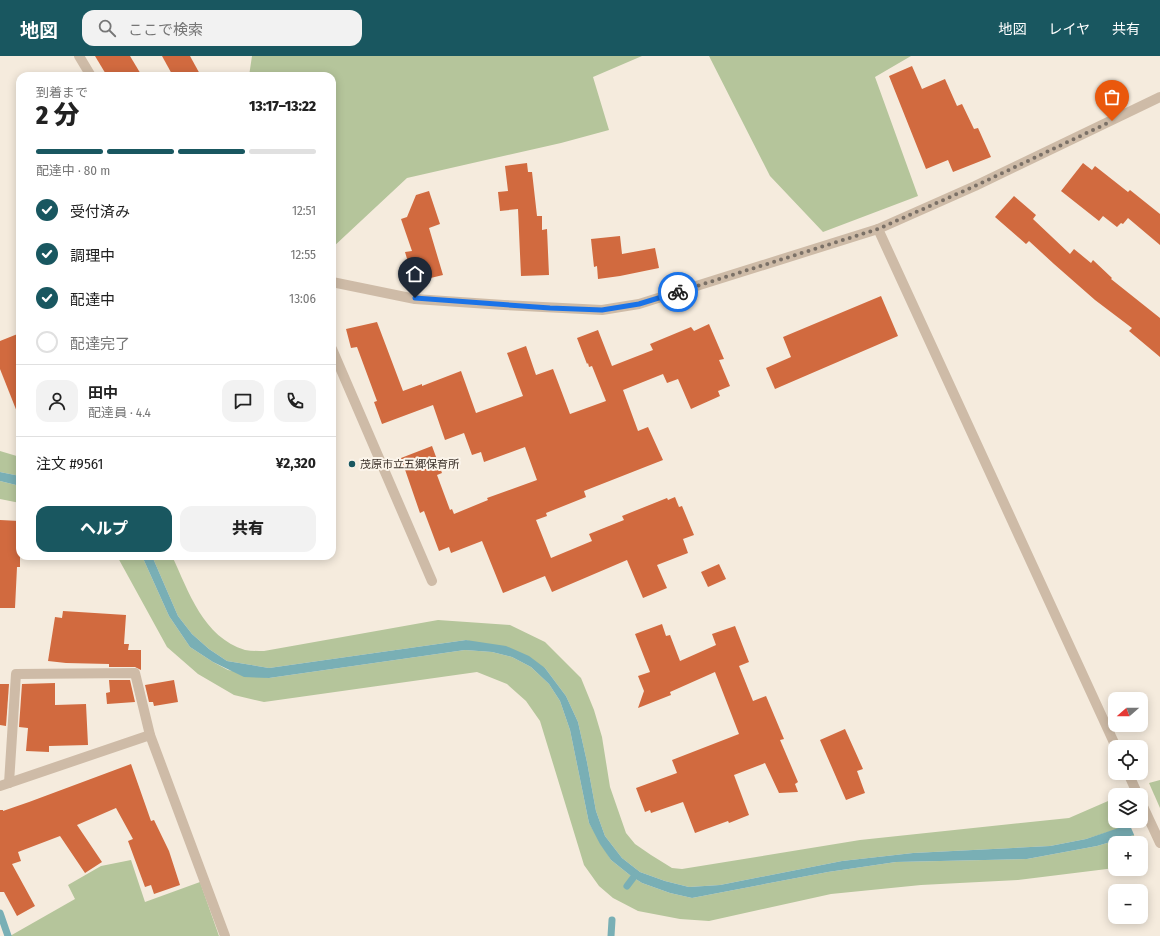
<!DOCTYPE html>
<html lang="ja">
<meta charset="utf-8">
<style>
body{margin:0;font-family:"Fira Sans Condensed","Noto Sans JP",sans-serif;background:#f2f2f2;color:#222;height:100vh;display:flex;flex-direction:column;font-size:15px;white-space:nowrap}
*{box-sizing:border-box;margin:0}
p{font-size:13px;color:#767676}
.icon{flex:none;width:22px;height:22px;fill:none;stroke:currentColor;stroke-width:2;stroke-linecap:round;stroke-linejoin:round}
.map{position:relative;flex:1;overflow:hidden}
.side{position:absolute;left:16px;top:16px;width:320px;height:488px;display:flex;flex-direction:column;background:#fff;border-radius:12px;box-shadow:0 2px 10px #0003}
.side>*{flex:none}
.needle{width:26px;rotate:250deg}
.controls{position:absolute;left:1108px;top:636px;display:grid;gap:8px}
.controls a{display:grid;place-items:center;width:40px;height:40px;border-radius:8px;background:#fff;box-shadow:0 2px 10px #0003;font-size:20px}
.pin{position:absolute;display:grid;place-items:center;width:34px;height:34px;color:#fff;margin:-41px -17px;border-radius:50% 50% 50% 0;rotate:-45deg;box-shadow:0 0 4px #0007}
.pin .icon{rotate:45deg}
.courier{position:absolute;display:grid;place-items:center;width:40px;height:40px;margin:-20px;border:3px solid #1a73e8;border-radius:50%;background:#fff;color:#222;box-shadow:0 1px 5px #0007}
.head em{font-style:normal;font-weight:800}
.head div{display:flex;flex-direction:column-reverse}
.head{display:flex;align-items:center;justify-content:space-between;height:68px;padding:0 20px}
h1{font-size:26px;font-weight:800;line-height:30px}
.bar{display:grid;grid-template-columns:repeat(4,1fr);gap:6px 4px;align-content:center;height:48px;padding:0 20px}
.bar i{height:5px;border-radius:3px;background:#e0e0e0}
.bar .on{background:#195760}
.bar p{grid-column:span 4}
.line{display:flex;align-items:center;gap:10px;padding:0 20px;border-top:1px solid #e0e0e0}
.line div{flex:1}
.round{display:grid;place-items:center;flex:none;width:42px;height:42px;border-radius:12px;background:#f2f2f2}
ol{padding:0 20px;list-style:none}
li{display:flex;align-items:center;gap:12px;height:44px}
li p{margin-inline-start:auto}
li .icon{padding:4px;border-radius:50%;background:#195760;color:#fff;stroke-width:4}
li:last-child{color:#767676}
li i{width:22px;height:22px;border:2px solid #e0e0e0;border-radius:50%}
.action{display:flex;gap:8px;margin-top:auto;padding:8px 20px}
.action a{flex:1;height:46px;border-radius:12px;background:#195760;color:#fff;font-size:16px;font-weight:800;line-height:46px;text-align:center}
.action a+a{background:#f2f2f2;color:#222}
header{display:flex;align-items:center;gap:24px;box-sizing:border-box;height:56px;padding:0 20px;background:#195760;color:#fff}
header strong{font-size:19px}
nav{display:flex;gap:22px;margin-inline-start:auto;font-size:14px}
.search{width:280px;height:36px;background:#f2f2f2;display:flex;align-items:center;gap:10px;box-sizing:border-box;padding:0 14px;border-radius:12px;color:#767676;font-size:15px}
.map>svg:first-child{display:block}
.green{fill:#b5c59b}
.water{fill:#79afb5}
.pier{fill:#f5ebdd}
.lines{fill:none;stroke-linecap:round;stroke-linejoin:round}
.stream{stroke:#79afb5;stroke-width:7}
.building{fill:#d16a3f}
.minor{stroke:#cebba7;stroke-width:10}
.done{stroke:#7b7167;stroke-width:4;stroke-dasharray:0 7.2}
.route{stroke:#1a73e8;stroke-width:5}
.poi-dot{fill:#195760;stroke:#fbf4ea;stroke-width:1.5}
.labels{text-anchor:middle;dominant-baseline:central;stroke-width:4;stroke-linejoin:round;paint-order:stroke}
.poi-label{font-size:11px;fill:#3a2f28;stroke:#fbf4ea;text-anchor:start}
</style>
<header>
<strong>地図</strong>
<div class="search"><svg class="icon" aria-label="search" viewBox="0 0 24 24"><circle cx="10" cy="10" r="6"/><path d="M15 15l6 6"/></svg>ここで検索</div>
<nav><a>地図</a><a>レイヤ</a><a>共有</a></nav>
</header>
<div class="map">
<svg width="1160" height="880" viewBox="0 0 1160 880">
<rect width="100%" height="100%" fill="#f5ebdd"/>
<g class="green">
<path d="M252,0H642L593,21L609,74L561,87L407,122L332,192V20H249Z"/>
<path d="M709,0H911L875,21L918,140L823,176L770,120Z"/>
<path d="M0,395L20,401V420L0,416Z"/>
<path d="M0,425L20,430V447L0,443Z"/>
<path d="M117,500H142L169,560L190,591L213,606L228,614L269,622L465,594L492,596L512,601L531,611L549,628L560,645L570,674L589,767L611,804L631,820L642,827L670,837L692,842L828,816L896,806L1027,803L1097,790L1134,779L1138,787H1115V812L1018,824L921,829L831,838L709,865L680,863L638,855L613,842L599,830L584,809L540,665L526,645L507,628L477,616L264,646L234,639L198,618L167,591Z"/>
<path d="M152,500H172C189,536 203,581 245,594C251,595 258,595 264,595L438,564L510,569L545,586L581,622L594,654L602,681L610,731L626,777L635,788L651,799L672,812L682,813L860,784L1069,762L1115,742V765H1128L1130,769L1086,783L1050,790L913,797L842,805L720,829L689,831L665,825L640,816L622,802L605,780L596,755L587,706L578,666L566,640L545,612L466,584L269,612L227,605L209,593L192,578L178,560Z"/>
<path d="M1160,724V752L1149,727Z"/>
<path d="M131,804L145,846L200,826L219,880H10L75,843L68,829L101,810Z"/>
</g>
<g class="water">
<path d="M0,416L20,420V430L0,425Z"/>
<path d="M142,500H152L178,560L192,578L209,593L227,605L269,612L466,584L506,590L529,600L545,612L566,640L578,666L587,706L596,755L605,780L622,802L640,816L665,825L689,831L720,829L842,805L913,797L1050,790L1086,783L1160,758V769L1134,779L1097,790L1027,803L896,806L828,816L692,842L670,837L642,827L631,820L611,804L600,788L589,767L570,674L560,645L549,628L531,611L512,601L492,596L465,594L269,622L244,621L213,606L190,591L169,560Z"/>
</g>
<path class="pier" d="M1160,757V771L1135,781L1129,767L1141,765V763Z"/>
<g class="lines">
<g class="stream">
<path d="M627,830L636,818"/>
<path d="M0,857L8,880"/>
<path d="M611,880L612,864"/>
</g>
</g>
<g class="building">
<path d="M95,0H130L142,20H107Z"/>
<path d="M162,0H190L201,20H173Z"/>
<path d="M912,10L922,33L945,23L957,50L962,48L974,73L978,72L991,101L953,116L948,104L926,113L889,20Z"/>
<path d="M527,107L528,116H532L537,160H542V174L547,173L549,219L521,220L518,153L500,155L498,136L508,135L505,110Z"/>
<path d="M1083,107L1092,114L1095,110L1128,136L1130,134L1160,158V189L1128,162L1123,168L1121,167L1117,171L1103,160L1099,165L1061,135Z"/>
<path d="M429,135L440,168L429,172L443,219L414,226L405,196L412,195L401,163L407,161L416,139Z"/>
<path d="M1014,140L1036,159L1033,163L1070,198L1074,193L1091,207L1093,204L1112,222L1111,223L1160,262V301L1129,275L1132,272L1095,244L1054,208L1029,185L1026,188L995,161Z"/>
<path d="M620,180L622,198L655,192L659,212L620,220L598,223L597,210L594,211L591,183Z"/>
<path d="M881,240L898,280L775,333L766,312L791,301L783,281Z"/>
<path d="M377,266L403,335L422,328V330L461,315L476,357L523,340L507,297L526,290L536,319L553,313L570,358L606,345L592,310L589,311L588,307L587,308L577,282L598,274L612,310L653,294L650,288L691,271L694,275L709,268L724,303L719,304L730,330L718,335L720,340L691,353L678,323L667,327L663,318L623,334L638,375L648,371L663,404L584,435L586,441L546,457L547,460L536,464L551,502L592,485L589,478L624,464L622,460L667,442L668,444L675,441L679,451L682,450L694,479L683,483L688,497L657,509L667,532L643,542L627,504L552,536L545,520L503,537L482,485L451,497L449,491L439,495L424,455L420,457L401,402L432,390L442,417L437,419L450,454L452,453L454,458L488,444L487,442L537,424L525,391L484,406L481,396L472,399L464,377L445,384L433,349L382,368L374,346L377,345L357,291L351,292L346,273Z"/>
<path d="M20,277V361H19L0,313V285Z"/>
<path d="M0,464L20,465L19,489H20V511H17L15,552H0Z"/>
<path d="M719,508L726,523L708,531L701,516Z"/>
<path d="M63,555L126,559L124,588H129L128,594H141V614L135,611H109V608L66,607L48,605L55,561L62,562Z"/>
<path d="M662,568L666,580L670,579L680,605L716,589L712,578L735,570L749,606L739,610L753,645L766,640L784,683L780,684L798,726L795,728L798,736L779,737L765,707L734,719L749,759L729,767L728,765L695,777L683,746L651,757L650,754L645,756L636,732L677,717L672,704L739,678L715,616L670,636L671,639L638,652L644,635L638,620L650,616L635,578Z"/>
<path d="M109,624H130L135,646L107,648L106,637L110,636Z"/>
<path d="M174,624L178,646L154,650L153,646H149L145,629Z"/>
<path d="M55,627V649L86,648L88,689L49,690V696L26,695L28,672L19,671L22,628Z"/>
<path d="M0,628H9L6,670L0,669Z"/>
<path d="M845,673L863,713L857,715L865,737L846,744L820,684Z"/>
<path d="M131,708L151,765L154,764L169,795L180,829L154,838L151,829L145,831L128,785L133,783L116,752L77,769L102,806L85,817L60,780L18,796L21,805L12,808L35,850L17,860L4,836H0V754H3V755L29,746Z"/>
</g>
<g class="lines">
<g class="minor">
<path d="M79,0L91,20"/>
<path d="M878,173L1116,691"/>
<path d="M332,226L415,243L504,249L602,254L639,248L878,173L975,130L1160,41"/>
<path d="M332,293L432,525"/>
<path d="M1128,717L1138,739"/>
<path d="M9,727L16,618L135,617L150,679L225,880"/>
<path d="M0,730L150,679"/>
<path d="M1141,746L1160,787"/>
</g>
</g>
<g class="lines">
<path class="done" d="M678,236L878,173L975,130L1112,65"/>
<path class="route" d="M415,242L550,252L602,254L639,248L678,236"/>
</g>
<circle class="poi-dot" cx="352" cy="408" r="4"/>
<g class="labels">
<g class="poi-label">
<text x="360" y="408">茂原市立五郷保育所</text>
</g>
</g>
</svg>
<div class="controls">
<a><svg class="needle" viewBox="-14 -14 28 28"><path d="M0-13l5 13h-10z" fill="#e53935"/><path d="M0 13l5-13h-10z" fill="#767676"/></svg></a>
<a><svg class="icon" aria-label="locate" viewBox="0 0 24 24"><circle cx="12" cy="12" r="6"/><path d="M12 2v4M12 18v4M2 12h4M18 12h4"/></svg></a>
<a><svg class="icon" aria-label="layers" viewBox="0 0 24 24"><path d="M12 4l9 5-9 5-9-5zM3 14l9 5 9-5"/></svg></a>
<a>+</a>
<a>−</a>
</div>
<div class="pin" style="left:1112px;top:65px;background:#ea580c"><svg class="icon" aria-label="bag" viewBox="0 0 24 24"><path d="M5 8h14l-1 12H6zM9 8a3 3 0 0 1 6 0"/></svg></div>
<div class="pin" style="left:415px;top:242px;background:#1f2937"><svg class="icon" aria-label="home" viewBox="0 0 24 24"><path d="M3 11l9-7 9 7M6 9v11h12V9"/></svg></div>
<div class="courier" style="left:678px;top:236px"><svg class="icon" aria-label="bike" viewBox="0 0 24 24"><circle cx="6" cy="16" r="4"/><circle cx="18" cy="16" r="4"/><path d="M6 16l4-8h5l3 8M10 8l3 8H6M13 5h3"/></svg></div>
<section class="side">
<div class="head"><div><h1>2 分</h1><p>到着まで</p></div><em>13:17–13:22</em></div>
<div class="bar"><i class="on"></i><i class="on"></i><i class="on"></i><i></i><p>配達中 · 80 m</p></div>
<ol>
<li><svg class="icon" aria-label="check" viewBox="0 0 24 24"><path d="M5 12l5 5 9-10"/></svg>受付済み<p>12:51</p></li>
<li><svg class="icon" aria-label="check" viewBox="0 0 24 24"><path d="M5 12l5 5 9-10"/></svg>調理中<p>12:55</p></li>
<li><svg class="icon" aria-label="check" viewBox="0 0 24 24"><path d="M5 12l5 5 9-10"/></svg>配達中<p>13:06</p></li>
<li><i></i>配達完了</li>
</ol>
<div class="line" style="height:72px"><a class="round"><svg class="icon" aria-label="person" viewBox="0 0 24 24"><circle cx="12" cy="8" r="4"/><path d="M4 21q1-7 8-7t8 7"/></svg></a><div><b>田中</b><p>配達員 · 4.4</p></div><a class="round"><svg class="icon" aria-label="chat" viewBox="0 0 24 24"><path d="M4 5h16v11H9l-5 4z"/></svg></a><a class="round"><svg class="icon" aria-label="phone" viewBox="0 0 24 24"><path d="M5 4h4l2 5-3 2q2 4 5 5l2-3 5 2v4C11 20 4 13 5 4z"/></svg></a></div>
<div class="line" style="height:52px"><div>注文 #9561</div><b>¥2,320</b></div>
<div class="action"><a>ヘルプ</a><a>共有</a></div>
</section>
</div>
